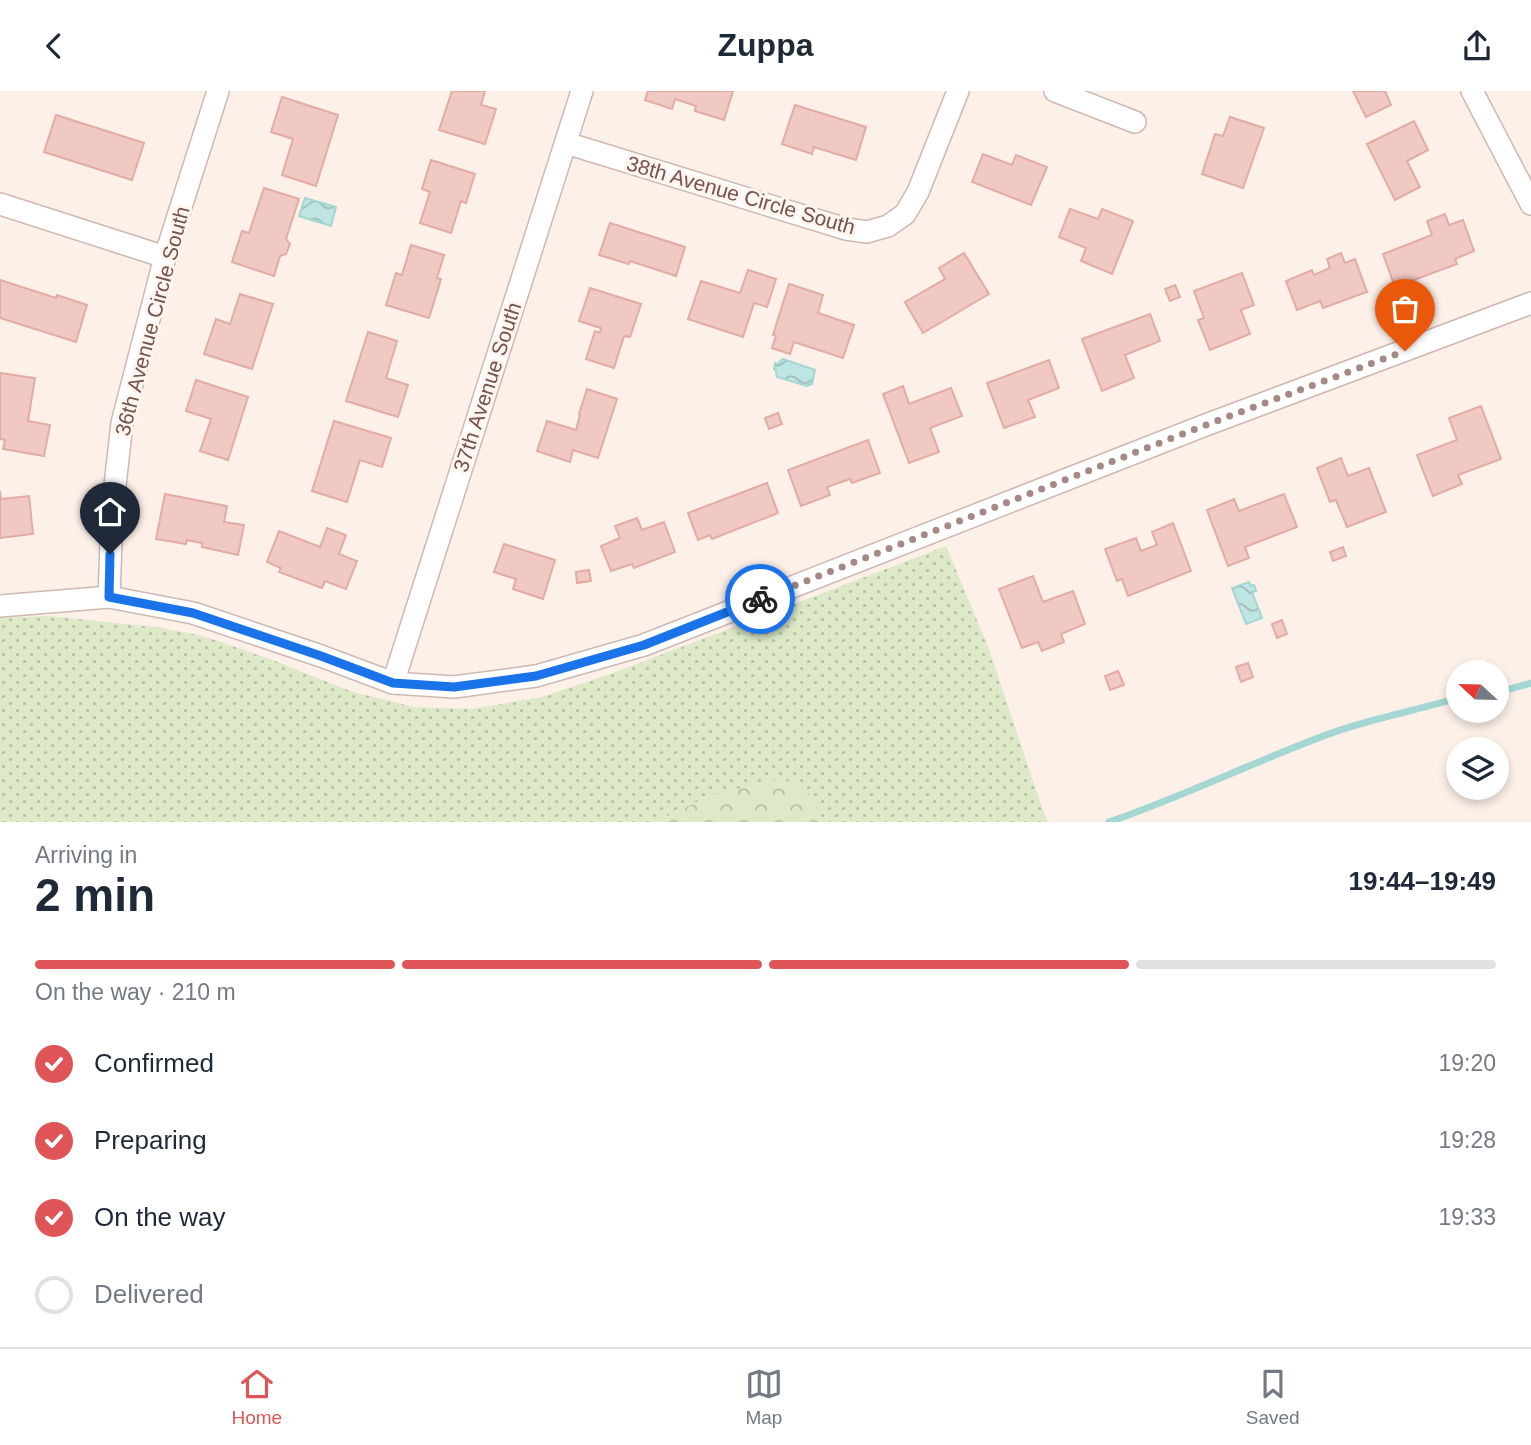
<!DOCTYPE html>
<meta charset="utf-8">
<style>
body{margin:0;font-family:Arial,sans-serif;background:#f6f6f7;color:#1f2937;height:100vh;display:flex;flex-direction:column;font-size:26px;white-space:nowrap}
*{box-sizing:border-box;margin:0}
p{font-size:23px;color:#747a83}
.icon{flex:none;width:38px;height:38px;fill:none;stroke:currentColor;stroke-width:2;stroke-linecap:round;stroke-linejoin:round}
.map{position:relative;height:731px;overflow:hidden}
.side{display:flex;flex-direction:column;background:#fff;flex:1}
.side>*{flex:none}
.needle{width:46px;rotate:292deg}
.buttons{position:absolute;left:1446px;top:569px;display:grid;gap:14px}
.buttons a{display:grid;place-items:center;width:63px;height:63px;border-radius:50%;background:#fff;box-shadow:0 4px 10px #0003;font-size:35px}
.pin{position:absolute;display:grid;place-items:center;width:60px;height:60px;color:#fff;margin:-72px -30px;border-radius:50% 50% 50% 0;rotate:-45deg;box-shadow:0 0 7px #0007}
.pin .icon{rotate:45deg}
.courier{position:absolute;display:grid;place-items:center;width:70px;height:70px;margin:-35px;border:5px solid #1a73e8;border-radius:50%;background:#fff;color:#222;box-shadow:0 2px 9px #0007}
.headline em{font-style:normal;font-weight:700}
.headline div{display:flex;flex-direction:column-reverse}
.headline{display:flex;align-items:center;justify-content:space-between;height:119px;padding:0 35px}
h1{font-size:46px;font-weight:700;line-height:52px}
.bar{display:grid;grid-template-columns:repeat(4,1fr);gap:10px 7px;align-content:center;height:84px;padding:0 35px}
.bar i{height:9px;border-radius:5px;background:#e0e1e3}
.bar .selected{background:#df5456}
.bar p{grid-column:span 4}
ol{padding:0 35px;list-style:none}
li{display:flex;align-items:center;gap:21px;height:77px}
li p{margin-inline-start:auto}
li .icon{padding:7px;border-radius:50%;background:#df5456;color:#fff;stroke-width:4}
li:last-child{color:#747a83}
li i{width:38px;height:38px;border:4px solid #e0e1e3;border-radius:50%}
header{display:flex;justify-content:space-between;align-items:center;height:91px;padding:0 35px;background:#fff;font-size:32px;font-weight:700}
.menu{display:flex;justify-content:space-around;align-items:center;height:98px;border-top:2px solid #e0e1e3;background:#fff;font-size:19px;color:#747a83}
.menu a{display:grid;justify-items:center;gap:4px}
.menu .selected{color:#df5456}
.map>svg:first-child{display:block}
.grass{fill:url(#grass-dots)}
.forest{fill:url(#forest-crowns)}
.water{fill:url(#water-waves);stroke:#a4d6d2;stroke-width:2}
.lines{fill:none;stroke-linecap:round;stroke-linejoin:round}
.stream{stroke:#a4d6d2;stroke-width:7}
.building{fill:#f0c9c2;stroke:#e2aca3;stroke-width:2}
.street-casing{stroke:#cfb8b1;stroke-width:24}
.street{stroke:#fff;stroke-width:21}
.done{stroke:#a48984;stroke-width:7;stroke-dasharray:0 12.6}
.route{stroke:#1a73e8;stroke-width:9}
.labels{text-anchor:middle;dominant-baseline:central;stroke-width:6;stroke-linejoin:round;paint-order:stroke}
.street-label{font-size:21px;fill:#75524d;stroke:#fef5ef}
</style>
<header><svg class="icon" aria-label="back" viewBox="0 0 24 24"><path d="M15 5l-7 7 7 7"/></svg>Zuppa<svg class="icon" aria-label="share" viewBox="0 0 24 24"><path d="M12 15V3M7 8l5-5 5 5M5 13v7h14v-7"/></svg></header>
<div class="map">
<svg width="1531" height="731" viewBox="0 0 1531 731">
<defs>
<pattern id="grass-dots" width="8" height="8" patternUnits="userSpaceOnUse" patternTransform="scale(1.75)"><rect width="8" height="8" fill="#dde9c7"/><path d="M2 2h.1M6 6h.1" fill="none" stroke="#b8bfa4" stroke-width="1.8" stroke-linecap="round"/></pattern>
<pattern id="forest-crowns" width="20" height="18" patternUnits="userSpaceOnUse" patternTransform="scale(1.75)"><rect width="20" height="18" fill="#dde9c7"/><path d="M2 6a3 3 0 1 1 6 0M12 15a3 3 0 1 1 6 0" fill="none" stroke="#b8bfa4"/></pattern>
<pattern id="water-waves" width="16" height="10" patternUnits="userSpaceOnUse" patternTransform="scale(1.75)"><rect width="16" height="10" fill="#bee5e1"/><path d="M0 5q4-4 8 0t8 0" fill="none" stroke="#9fbcb9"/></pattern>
</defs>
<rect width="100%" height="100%" fill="#fcf0e9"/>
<path class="grass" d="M946,455L989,558L1042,717L1048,731H824L804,694L709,705L656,731H0V527L50,525L162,537L203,545L270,568L353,601L415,616L471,618L542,606L613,582Z"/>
<path class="forest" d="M777,688L804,694L824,731H656L709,705Z"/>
<g class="water">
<path d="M305,107L336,116L331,135L299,125Z"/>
<path d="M783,268L815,279L812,293L807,295L777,286L776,282V279L774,278L775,272L778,273L781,269Z"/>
<path d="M1249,491L1251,495L1254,494L1256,500L1252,501L1262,527L1246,533L1232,497Z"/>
</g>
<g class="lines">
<g class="stream">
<path d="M1496,602L1531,592"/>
<path d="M1109,731C1179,707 1245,675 1313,649C1360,630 1410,621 1458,607"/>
</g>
</g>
<g class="building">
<path d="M452,0H485L481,14L496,18L485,53L439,39Z"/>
<path d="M648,0H733L724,29L695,20L696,15L675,8L672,18L645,9Z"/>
<path d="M1353,0H1385L1391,14L1366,26Z"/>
<path d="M282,6L338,24L316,95L282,84L293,48L271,41Z"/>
<path d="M795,14L866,36L856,69L814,56L812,63L782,53Z"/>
<path d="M56,24L144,52L132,89L44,61Z"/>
<path d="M1230,26L1264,37L1243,97L1202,83L1215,43L1223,45Z"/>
<path d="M1414,30L1428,59L1407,70L1420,96L1395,109L1367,53Z"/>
<path d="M983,63L1012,74L1016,64L1047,76L1031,114L972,91Z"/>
<path d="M431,69L475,83L466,112L461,110L451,142L420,132L430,101L422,98Z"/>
<path d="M264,97L299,108L286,148L290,153L286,163L280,165L274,185L232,171L242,140L249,142Z"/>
<path d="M1070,118L1098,128L1102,118L1133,130L1112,183L1081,170L1086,157L1059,146Z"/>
<path d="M1445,123L1449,134L1463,129L1474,160L1455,168L1457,173L1395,196L1383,163L1432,144L1427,130Z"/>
<path d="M610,132L685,156L676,185L630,170L629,173L599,164Z"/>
<path d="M411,154L444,164L437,187L441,188L429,227L386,214L396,182L402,184Z"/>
<path d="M964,162L989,203L923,242L905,211L945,188L939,177Z"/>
<path d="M1341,162L1345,172L1355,168L1367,201L1323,217L1320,210L1297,219L1286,190L1312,179L1314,184L1330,177L1327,168Z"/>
<path d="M748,179L776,188L767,216L754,212L743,246L688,228L701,190L740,202Z"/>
<path d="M1242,182L1254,214L1241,219L1250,243L1210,259L1198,229L1204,227L1194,200Z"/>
<path d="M0,189L56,207L57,204L87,214L76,251L0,227Z"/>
<path d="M789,193L823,204L818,222L854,234L843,267L794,251L790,263L772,257L776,245L773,244Z"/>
<path d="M1175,194L1180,206L1170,210L1165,198Z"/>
<path d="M590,197L641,213L630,246L624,245L614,277L586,268L595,240L600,242L601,237L579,230Z"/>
<path d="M240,203L273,213L252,278L204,263L216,228L230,233Z"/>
<path d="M1150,223L1160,250L1125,264L1134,287L1102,300L1082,248Z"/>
<path d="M368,241L397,250L386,287L408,294L398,326L346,310Z"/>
<path d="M1049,269L1059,297L1028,309L1035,326L1004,337L987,292Z"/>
<path d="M0,282L35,287L28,330L50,334L44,365L3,358L5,349L0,348Z"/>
<path d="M196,289L248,306L228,369L200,360L211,328L186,320Z"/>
<path d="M903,295L909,313L951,297L962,325L930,337L939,361L909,372L883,303Z"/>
<path d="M587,298L617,308L598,367L573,359L570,371L537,360L547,330L576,339L580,324L579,323Z"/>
<path d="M1481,315L1501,368L1458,384L1462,393L1433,405L1417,364L1457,349L1449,327Z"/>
<path d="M778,322L782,333L769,338L765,327Z"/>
<path d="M334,330L391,347L382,376L360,369L347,411L312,400Z"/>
<path d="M868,349L880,382L852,392L850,388L827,396L830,404L801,415L788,379Z"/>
<path d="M1341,367L1348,385L1369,377L1386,421L1347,436L1336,409L1330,411L1317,377Z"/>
<path d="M767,392L778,422L712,448L710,444L698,449L688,422Z"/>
<path d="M0,400L1,408L29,405L33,443L0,447Z"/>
<path d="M165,403L227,415L224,431L244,434L238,464L202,456V452L187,449L186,453L156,448Z"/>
<path d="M1284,403L1297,436L1245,456L1249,467L1228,475L1207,419L1234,408L1239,420Z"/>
<path d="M637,427L642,439L664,431L675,461L634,477L632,473L611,480L601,455L620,447L615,435Z"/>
<path d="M1173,432L1191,480L1128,505L1122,488L1117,490L1105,458L1136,447L1141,460L1157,454L1152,441Z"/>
<path d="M327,437L346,444L339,463L357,470L346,498L325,490L322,497L279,481L281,477L267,471L279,440L320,456Z"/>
<path d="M504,453L555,469L543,508L513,498L516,488L494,481Z"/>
<path d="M1343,456L1346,465L1333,470L1330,461Z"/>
<path d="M589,479L591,490L577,492L576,481Z"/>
<path d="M1033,485L1043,511L1073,500L1085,533L1061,543L1064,551L1042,560L1038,551L1022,557L999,498Z"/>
<path d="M1282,529L1287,543L1277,547L1272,533Z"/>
<path d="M1248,572L1253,586L1241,591L1236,576Z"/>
<path d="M1118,580L1124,594L1110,599L1105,585Z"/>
</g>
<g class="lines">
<defs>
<g id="street">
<path d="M1055,0L1135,31"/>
<path d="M1472,0L1531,113"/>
<path d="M566,52L846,138L867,141L888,135L905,123L918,101L958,0"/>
<path d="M0,113L165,166"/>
<path d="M109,506L112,421L122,332L165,166L218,0"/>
<path d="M0,515L109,506L193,522L321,565L393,592L454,596L536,585L644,554L1203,335L1531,212"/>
<path d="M393,592L582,0"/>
</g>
</defs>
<use href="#street" class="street-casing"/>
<use href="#street" class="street"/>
</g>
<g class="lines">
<path class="done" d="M760,508L1203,335L1405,260"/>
<path class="route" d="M110,463L109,506L193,522L321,565L393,592L454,596L536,585L644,554L760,508"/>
</g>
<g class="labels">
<g class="street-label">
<text transform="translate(741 104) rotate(16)">38th Avenue Circle South</text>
<text transform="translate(152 230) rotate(-75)">36th Avenue Circle South</text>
<text transform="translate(487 296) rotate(-72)">37th Avenue South</text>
</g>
</g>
</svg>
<div class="buttons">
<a><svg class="needle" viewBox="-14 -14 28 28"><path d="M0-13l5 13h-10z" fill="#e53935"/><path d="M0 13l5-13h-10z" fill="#747a83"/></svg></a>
<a><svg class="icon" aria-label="layers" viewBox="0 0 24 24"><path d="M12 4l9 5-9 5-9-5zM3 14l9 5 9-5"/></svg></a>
</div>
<div class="pin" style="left:1405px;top:260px;background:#ea580c"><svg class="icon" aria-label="bag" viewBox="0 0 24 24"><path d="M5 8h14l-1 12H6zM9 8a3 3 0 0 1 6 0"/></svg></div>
<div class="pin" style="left:110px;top:463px;background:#1f2937"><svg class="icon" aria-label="home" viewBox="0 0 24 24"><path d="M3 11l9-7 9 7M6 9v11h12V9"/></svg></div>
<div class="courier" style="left:760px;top:508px"><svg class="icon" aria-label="bike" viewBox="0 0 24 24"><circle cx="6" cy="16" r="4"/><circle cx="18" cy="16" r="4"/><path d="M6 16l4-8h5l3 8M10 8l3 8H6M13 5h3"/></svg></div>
</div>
<section class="side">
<div class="headline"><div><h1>2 min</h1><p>Arriving in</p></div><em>19:44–19:49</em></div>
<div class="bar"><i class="selected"></i><i class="selected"></i><i class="selected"></i><i></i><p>On the way · 210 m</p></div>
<ol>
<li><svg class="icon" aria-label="check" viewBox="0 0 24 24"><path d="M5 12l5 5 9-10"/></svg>Confirmed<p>19:20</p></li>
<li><svg class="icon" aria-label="check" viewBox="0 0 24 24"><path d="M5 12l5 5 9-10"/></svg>Preparing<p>19:28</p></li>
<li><svg class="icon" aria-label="check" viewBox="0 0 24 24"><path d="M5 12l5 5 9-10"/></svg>On the way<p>19:33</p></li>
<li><i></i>Delivered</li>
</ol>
</section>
<nav class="menu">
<a class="selected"><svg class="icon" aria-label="home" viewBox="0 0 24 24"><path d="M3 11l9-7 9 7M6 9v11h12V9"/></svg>Home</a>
<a><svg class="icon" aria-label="map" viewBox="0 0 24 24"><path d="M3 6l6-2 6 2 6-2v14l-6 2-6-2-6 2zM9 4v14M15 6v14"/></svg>Map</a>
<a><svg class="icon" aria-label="saved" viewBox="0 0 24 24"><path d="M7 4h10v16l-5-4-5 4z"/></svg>Saved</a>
</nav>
